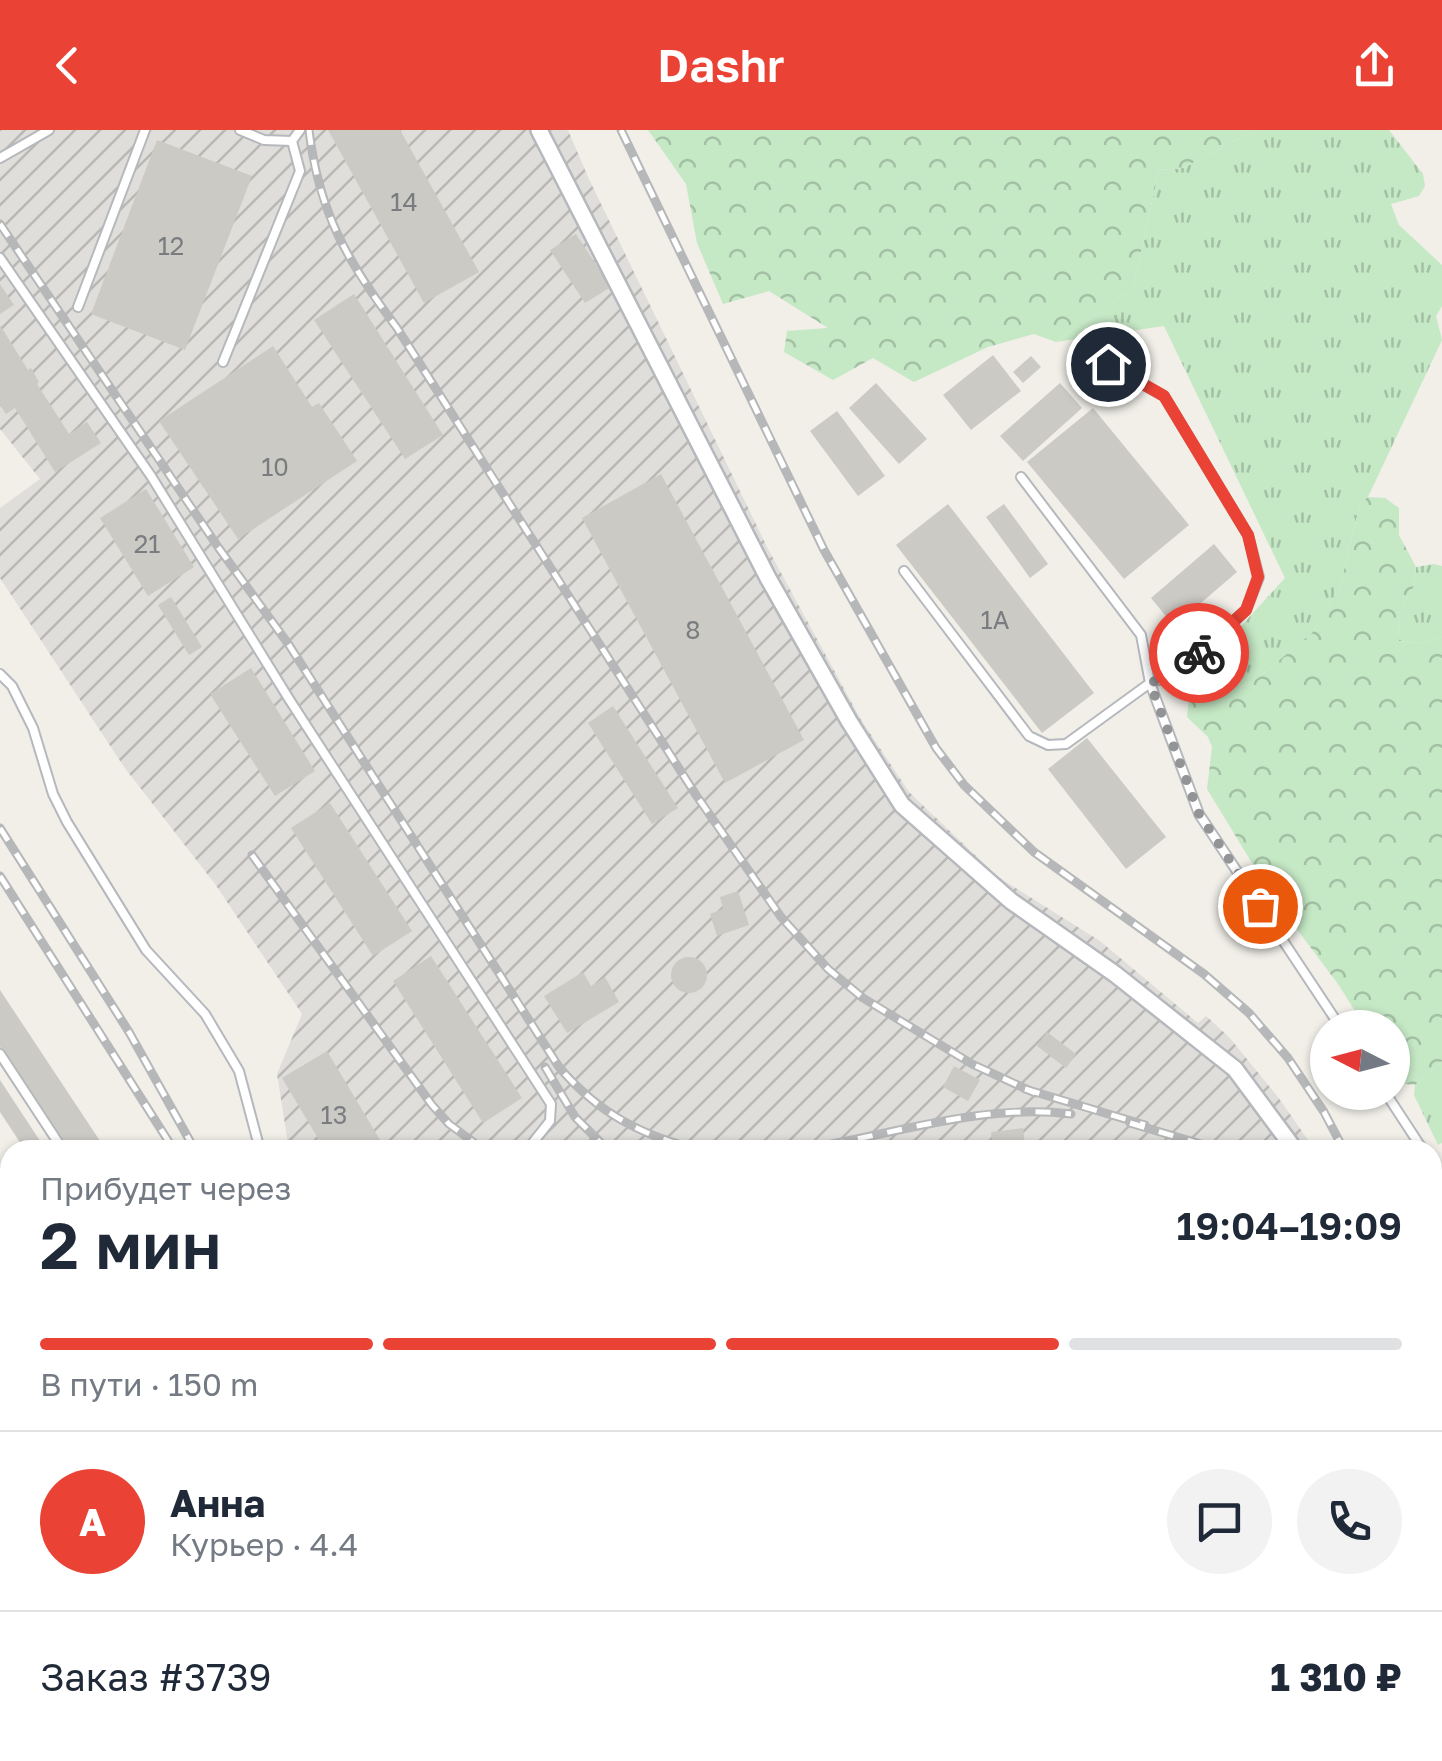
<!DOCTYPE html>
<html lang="ru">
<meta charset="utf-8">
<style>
body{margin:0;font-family:"Golos Text",sans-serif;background:#f2f2f3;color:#1f2937;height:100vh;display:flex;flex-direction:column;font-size:38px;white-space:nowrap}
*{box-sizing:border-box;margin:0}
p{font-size:32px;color:#747a83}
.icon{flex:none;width:55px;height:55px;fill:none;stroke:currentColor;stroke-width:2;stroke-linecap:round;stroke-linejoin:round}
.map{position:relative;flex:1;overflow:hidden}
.side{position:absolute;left:0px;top:1010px;width:1442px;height:622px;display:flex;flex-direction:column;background:#fff;border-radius:30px 30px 0 0;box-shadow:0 2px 8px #0004}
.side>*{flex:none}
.needle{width:65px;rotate:276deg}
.tools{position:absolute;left:1310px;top:880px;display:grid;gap:20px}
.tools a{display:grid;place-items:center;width:100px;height:100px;border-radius:50%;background:#fff;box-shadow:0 2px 8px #0004;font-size:50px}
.pin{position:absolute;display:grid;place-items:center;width:85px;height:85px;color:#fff;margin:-42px;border:5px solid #fff;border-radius:50%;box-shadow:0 2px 10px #0007}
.courier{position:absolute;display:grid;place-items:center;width:100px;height:100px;margin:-50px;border:8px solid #ea4335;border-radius:50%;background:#fff;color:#222;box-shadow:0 2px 12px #0007}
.summary em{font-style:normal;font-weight:600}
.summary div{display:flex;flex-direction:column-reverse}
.summary{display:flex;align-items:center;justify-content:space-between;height:170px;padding:0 40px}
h1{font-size:65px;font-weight:600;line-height:75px}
.bar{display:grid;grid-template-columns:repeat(4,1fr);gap:15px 10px;align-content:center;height:120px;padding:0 40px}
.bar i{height:12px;border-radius:8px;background:#e0e1e3}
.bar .active{background:#ea4335}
.bar p{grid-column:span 4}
.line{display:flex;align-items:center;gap:25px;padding:0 40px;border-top:2px solid #e0e1e3}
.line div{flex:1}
.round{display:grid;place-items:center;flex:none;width:105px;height:105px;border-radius:52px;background:#f2f2f3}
header{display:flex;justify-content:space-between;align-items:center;height:130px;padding:0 40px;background:#ea4335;color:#fff;font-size:45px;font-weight:600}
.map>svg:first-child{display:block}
.industrial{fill:url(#industrial-furrows)}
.grass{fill:url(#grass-tufts)}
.forest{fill:url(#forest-crowns)}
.building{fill:#cccac5}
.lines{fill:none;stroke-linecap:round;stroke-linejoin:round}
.lane-casing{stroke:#b5b8bc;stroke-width:12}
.street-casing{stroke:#b5b8bc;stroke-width:20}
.primary-casing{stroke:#f2c960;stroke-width:28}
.lane{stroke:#fff;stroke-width:8}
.street{stroke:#fff;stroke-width:15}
.primary{stroke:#fff2af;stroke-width:22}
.rail-casing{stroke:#b6b7b8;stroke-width:9}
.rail{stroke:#fff;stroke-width:5;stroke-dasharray:15;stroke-linecap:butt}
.done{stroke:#929495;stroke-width:10;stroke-dasharray:0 18}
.route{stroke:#ea4335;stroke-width:12}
.labels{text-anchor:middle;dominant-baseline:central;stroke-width:9;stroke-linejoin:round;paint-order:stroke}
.number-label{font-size:25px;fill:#7a7d7f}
</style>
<header><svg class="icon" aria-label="back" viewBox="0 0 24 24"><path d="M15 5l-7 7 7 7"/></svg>Dashr<svg class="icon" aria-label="share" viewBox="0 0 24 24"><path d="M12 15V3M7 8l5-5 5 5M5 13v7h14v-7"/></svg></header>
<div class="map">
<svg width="1442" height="1631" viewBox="0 0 1442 1631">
<defs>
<pattern id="industrial-furrows" width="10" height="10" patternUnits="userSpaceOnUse" patternTransform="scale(2.5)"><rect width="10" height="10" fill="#e0deda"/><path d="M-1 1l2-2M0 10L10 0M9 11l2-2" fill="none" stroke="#b9b8b5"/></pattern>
<pattern id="grass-tufts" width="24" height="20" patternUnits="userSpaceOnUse" patternTransform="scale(2.5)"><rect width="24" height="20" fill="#c5e8c5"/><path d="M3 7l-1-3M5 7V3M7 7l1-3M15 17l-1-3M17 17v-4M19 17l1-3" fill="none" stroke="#a3c0a4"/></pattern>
<pattern id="forest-crowns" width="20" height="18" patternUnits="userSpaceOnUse" patternTransform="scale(2.5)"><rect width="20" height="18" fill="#c5e8c5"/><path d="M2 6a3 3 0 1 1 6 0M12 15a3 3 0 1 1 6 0" fill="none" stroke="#a3c0a4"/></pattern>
</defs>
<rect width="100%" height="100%" fill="#f1efe8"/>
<g class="industrial">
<path d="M0,0H568L588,47L768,419L860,588L909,662L998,747L1100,811L1198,893L1206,886L1229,907L1278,967L1315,1020H289L277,944L302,884L215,754L124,637L0,448V378L40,349L0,299Z"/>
<path d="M657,1623H1136L1128,1631H680Z"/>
</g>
<g class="grass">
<path d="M1255,0H1389L1423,44L1425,56L1419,66L1391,74L1399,95L1442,135V176L1436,186L1442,210L1368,367L1360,374L1340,457L1312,503L1248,556L1239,555L1228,534L1233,518L1223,516L1285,448L1164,196L1056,212L1133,158L1159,40L1183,38Z"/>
<path d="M1434,434L1442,436V507L1420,513L1399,511L1398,484L1414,456L1416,437Z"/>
<path d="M1442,931V1013L1438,1015L1414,965L1415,955Z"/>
</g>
<g class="forest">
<path d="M648,0H1255L1183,38L1159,40L1133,158L1056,212L1034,204L988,217L914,252L873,228L833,250L784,222L787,201L828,198L769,161L723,174L697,113L686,54Z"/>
<path d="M1368,367L1385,368L1399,378V405L1416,437L1414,456L1398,484L1399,511L1420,513L1442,507V931L1415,955L1405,954L1393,939L1392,898L1365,897L1338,854L1272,766L1207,659L1212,617L1208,607L1187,587C1190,552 1197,539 1223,516L1233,517L1228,534L1239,555L1248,556L1312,503L1340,457L1360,374Z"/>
<path d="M1433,1170L1442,1264V1328L1433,1451L1442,1514V1608L1433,1618Z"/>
</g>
<g class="building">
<path d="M328,0H400L479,142L424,173Z"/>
<path d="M157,10L252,46L185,220L91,184Z"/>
<path d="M576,104L611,157L585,173L550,120Z"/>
<path d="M0,154L14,175L0,184Z"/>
<path d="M354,164L443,305L405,329L314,190Z"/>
<path d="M0,195L28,240L31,238L39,252L37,254L69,304L87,292L101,313L55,342L15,278L6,284L0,275Z"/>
<path d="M273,216L312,277L319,273L357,331L238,409L159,291Z"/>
<path d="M993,225L1021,261L971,300L943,265Z"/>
<path d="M1031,226L1041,237L1023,253L1013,242Z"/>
<path d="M876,253L927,309L899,334L849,278Z"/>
<path d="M1060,253L1082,278L1023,331L1000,306Z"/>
<path d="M1093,278L1189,395L1124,449L1027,332Z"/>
<path d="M837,281L885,346L858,366L810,301Z"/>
<path d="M661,344L804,610L725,653L582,388Z"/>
<path d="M146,359L194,437L148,466L100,388Z"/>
<path d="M948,374L1094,563L1042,603L896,415Z"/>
<path d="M1004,374L1048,434L1030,448L986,387Z"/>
<path d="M1214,414L1237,442L1174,496L1151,468Z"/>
<path d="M171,467L202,517L189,525L158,475Z"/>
<path d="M251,538L315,641L275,666L210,564Z"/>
<path d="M613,576L678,678L652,694L588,593Z"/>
<path d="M1087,608L1166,707L1126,739L1048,639Z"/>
<path d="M330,673L412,801L373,826L291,698Z"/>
<path d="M738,761L749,795L717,806L710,784L723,779L720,767Z"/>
<path d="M431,826L522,968L483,993L393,851Z"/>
<circle cx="689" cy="845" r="18"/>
<path d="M583,842L591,856L605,847L619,872L567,903L544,866Z"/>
<path d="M0,860L106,1020H68L0,917Z"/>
<path d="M1047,902L1076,924L1066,938L1037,916Z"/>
<path d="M327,921L386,1020H325L282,948Z"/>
<path d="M954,936L980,950L968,971L943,957Z"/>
<path d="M0,950L46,1020H25L0,982Z"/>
<path d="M1023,998L1025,1015L993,1019L991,1002Z"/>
<path d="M0,1200L10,1216V1274L0,1258Z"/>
<path d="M72,1622H106L92,1631H77Z"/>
<path d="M228,1622H265L271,1631H234Z"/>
<path d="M433,1622H453L459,1631H440Z"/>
<path d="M483,1622H518L525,1631H491Z"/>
<path d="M651,1622H700L695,1631H667Z"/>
<path d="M733,1622H751L750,1631H732Z"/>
<path d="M813,1622L855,1624V1631H813Z"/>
<path d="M868,1622H979L984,1631H868Z"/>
</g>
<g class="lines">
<defs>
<g id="lane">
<path d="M240,0L264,10L292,11"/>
<path d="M0,28L49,0"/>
<path d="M0,128L151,346L289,569L551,974L550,991L527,1020"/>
<path d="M78,177L145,0"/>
<path d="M223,232L300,41L292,11L300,0"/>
<path d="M1021,347L1141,505L1150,553L1199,684L1341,898"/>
<path d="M904,441L1029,606L1048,615L1066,614L1150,553L1177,543L1246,480L1259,447L1248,405L1164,266L1107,234"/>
<path d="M0,544L12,556L33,598L53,664L67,692L146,820L205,884L239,941L260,1020"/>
<path d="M0,924L63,1020"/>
<path d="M1385,962L1423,1020"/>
<path d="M1432,1037L1442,1059"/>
<path d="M1432,1120L1442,1114"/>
<path d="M0,1525L10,1542"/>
<path d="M59,1622L65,1631"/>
<path d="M474,1622L481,1631"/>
<path d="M996,1622L1000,1631"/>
</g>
<g id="street">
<path d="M539,0L768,448L849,591L902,675L1011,771L1115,844L1235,939L1295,1020"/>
<path d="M1432,1138L1442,1157"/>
<path d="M0,1289L10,1305"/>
<path d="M1054,1631L1079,1622"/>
</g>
<g id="primary">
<path d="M0,1112L10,1128"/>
<path d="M314,1622L320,1631"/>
</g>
</defs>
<use href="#lane" class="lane-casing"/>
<use href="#street" class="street-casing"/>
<use href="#primary" class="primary-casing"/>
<use href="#lane" class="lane"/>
<use href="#street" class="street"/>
<use href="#primary" class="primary"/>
<defs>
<g id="rail">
<path d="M309,0C319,84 348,132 397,198L696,665L781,787L828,839L863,868L972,934L1035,963"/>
<path d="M621,0L824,420L936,618L964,655L1034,722L1204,844L1249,883L1288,928L1324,982L1344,1020"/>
<path d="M0,94L218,417L289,515L559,937C598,983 643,1007 702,1020"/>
<path d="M0,698L129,902L195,1020"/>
<path d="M252,725L432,975L449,994L484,1020"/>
<path d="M0,746L174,1020"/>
<path d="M545,937L575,987L608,1020"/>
<path d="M1025,959L1145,995"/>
<path d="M1130,993L1221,1020"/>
<path d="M799,1020C889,1006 979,973 1071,984"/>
<path d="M591,1622L603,1631"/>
<path d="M630,1622L643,1631"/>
<path d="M1106,1631L1123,1622"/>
<path d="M1203,1631L1213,1622"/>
</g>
</defs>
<use href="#rail" class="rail-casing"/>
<use href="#rail" class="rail"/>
</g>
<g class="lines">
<path class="done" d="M1199,523L1176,543L1150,553L1199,684L1260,776"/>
<path class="route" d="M1108,234L1164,266L1248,405L1258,447L1246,480L1199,523"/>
</g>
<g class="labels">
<g class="number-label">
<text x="404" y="71">14</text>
<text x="171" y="115">12</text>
<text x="275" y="336">10</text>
<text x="147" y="413">21</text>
<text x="995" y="489">1А</text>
<text x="693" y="499">8</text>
<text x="334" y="984">13</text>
</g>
</g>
</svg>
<div class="tools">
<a><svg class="needle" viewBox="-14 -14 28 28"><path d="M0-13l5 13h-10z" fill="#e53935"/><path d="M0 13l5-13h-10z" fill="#747a83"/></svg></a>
</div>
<div class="pin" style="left:1260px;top:776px;background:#ea580c"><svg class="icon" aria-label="bag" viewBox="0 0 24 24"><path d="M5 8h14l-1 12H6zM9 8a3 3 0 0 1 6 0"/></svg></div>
<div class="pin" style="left:1108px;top:234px;background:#1f2937"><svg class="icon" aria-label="home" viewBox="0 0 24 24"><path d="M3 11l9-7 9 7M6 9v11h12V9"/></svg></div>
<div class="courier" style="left:1199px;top:523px"><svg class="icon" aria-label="bike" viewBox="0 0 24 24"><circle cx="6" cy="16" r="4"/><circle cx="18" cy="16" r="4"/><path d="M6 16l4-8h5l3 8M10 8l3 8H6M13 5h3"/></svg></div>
<section class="side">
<div class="summary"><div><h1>2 мин</h1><p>Прибудет через</p></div><em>19:04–19:09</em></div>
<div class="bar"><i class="active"></i><i class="active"></i><i class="active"></i><i></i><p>В пути · 150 m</p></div>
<div class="line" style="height:180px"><b class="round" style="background:#ea4335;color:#fff">А</b><div><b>Анна</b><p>Курьер · 4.4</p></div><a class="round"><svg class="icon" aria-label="chat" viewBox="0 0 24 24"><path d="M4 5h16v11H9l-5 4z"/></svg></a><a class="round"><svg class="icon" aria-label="phone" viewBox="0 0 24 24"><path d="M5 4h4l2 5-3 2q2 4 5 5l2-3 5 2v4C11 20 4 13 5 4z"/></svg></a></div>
<div class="line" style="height:130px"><div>Заказ #3739</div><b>1 310 ₽</b></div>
</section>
</div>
